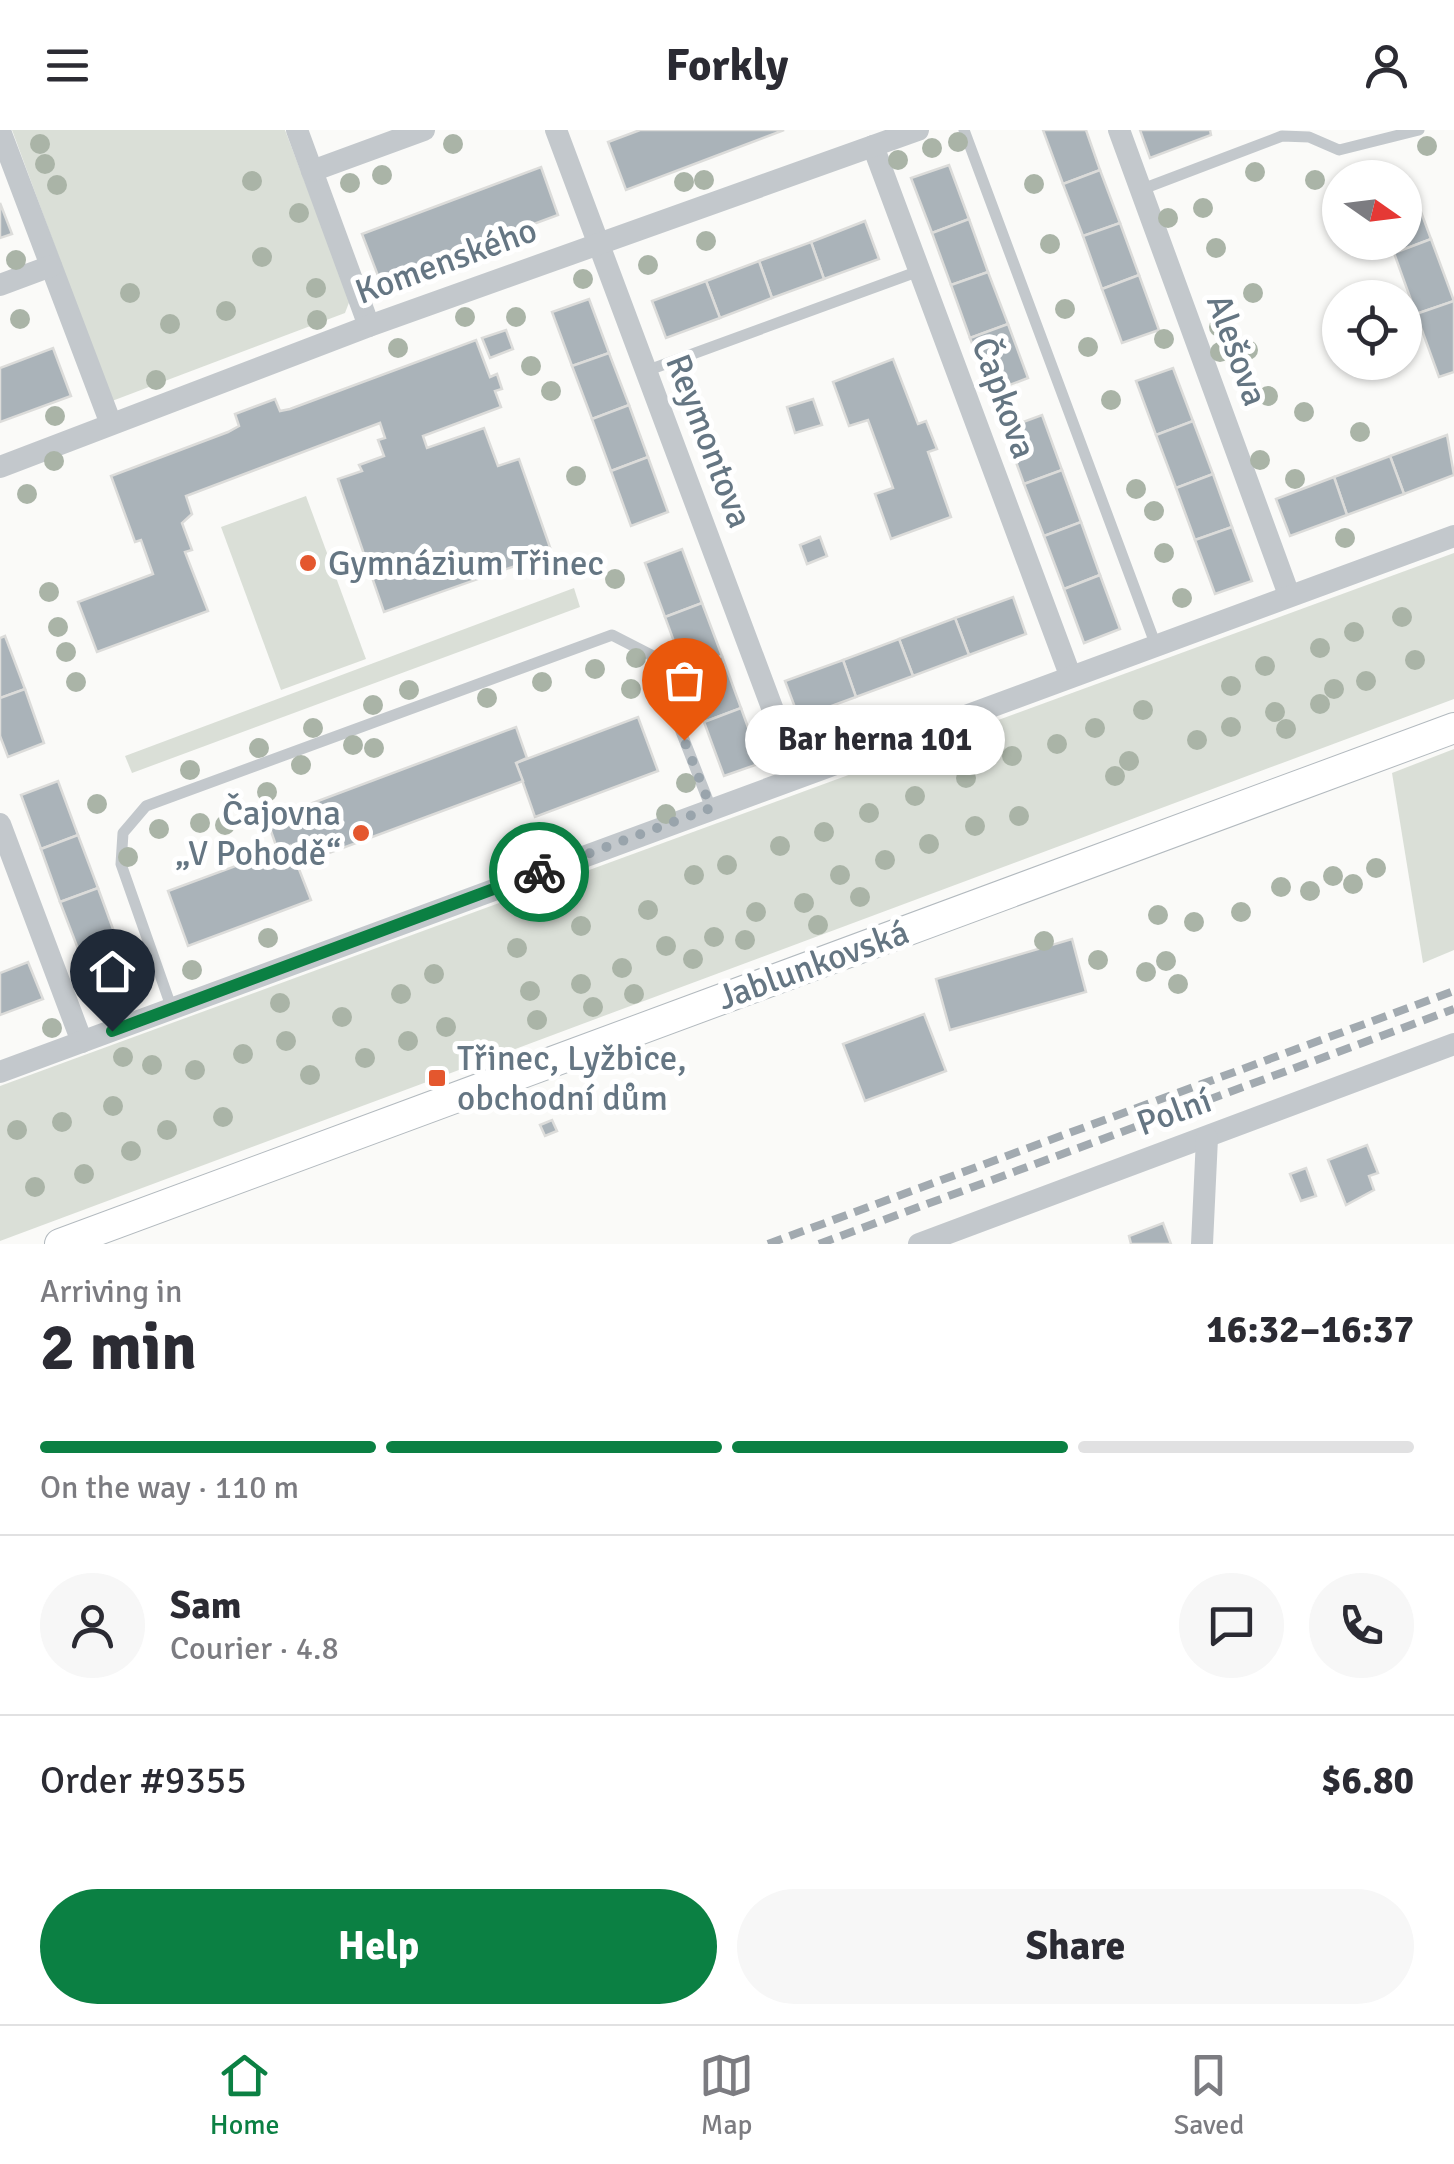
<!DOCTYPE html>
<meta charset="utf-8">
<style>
body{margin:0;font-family:Signika,sans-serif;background:#f7f7f7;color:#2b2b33;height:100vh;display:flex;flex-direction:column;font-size:38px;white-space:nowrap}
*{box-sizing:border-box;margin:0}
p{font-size:32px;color:#7c7c81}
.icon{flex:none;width:55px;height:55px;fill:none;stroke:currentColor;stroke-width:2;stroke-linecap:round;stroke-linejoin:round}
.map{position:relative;height:1114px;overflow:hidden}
.details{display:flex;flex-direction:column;background:#fff;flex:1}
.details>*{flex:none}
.needle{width:65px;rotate:104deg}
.tools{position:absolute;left:1322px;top:30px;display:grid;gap:20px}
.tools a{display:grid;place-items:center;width:100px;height:100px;border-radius:50%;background:#fff;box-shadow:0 2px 8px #0004;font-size:50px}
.pin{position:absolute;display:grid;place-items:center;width:85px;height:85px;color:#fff;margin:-102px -42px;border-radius:50% 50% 50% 0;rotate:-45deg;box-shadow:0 0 10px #0007}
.pin .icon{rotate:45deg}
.courier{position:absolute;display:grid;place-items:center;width:100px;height:100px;margin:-50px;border:8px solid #0b8043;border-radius:50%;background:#fff;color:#222;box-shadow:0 2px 12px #0007}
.bubble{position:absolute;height:70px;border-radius:35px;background:#fff;box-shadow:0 2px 8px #0004;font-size:32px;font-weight:700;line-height:70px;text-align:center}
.head em{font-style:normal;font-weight:700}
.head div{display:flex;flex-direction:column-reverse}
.head{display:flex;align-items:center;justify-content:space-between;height:170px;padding:0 40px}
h1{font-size:65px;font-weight:700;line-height:75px}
.bar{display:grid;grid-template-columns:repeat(4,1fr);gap:15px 10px;align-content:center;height:120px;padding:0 40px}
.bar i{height:12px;border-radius:8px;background:#e1e1e2}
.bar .on{background:#0b8043}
.bar p{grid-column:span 4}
.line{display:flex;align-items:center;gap:25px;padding:0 40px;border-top:2px solid #e1e1e2}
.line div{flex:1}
.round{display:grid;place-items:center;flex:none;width:105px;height:105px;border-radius:52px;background:#f7f7f7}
.cta{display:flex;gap:20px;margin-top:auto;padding:20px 40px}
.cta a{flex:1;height:115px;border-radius:60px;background:#0b8043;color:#fff;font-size:40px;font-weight:700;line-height:115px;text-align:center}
.cta a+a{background:#f7f7f7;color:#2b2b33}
header{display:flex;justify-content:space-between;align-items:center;height:130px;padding:0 40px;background:#fff;font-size:45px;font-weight:700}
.tab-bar{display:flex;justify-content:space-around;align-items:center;height:140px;border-top:2px solid #e1e1e2;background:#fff;font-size:28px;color:#7c7c81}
.tab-bar a{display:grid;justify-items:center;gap:5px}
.tab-bar .on{color:#0b8043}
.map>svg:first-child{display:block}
.green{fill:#dadfd7}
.building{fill:#aab3b9;stroke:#dcdcda;stroke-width:2.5}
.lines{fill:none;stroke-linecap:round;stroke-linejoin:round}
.secondary-casing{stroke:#b3babf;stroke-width:32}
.lane{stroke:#c3c8cc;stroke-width:11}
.street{stroke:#c3c8cc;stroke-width:22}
.secondary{stroke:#fff;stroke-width:30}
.rail{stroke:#a2aab0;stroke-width:8;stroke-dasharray:15 8;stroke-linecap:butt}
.tree{fill:#aab4a7}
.done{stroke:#99a4ac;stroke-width:10;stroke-dasharray:0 18}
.route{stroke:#0b8043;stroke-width:12}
.poi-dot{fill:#e4572e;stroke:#fff;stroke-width:4}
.labels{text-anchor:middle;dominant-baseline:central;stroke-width:10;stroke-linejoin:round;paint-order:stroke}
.street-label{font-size:35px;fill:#657683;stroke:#fff}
.poi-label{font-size:35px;fill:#657683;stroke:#fff;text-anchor:start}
</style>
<header><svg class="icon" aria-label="menu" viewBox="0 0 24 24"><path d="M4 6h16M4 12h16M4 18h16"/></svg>Forkly<svg class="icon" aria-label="person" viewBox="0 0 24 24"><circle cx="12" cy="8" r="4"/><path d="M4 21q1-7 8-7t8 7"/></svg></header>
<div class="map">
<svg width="1454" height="1114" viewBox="0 0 1454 1114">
<rect width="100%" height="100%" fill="#fafaf8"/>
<g class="green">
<path d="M12,0H285L350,170L345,183L112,271Z"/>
<path d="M306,366L366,529L281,560L221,397Z"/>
<path d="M1454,423V569L0,1111V956Z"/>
<path d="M574,458L580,477L132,643L125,626Z"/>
<path d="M1454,619V820L1423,833L1392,643Z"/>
</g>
<g class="building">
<path d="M640,0H784L626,60L608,12Z"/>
<path d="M1043,0H1086L1100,40L1063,54Z"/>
<path d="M1140,0H1210L1211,5L1150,28Z"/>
<path d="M949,35L969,89L932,103L911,48Z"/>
<path d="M541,37L558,85L380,151L362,104Z"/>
<path d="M1100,40L1120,93L1083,106L1063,54Z"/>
<path d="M1408,47L1431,109L1394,123L1390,112H1405Z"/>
<path d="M0,73L12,104L0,108Z"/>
<path d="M969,89L988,142L951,155L932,103Z"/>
<path d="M865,91L879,129L824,149L811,112Z"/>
<path d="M1120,93L1139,145L1102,159L1083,106Z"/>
<path d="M1431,109L1454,171L1416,184L1394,123Z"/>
<path d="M811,112L824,149L772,168L759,131Z"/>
<path d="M759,131L772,168L720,188L706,151Z"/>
<path d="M988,142L1008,194L970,208L951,155Z"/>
<path d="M1139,145L1159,200L1122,213L1102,159Z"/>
<path d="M706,151L720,188L666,208L652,171Z"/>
<path d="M589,169L609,223L572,236L552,182Z"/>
<path d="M1454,171V242L1439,247L1416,184Z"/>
<path d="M1008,194L1028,248L991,262L970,208Z"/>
<path d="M506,200L513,219L490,228L482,208Z"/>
<path d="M476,210L490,247L497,244L502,259L495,261L501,277L423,306L427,318L484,298L498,336L519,329L552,423L384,482L338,349L362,341L359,335L384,326L378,310L385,308L380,293L186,366L192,384L182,393L192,420L185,422L208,481L97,522L78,472L153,444L141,410L135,412L111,346L228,302L239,296L235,284L275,269L280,281L290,279Z"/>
<path d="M53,218L71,266L0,292V238Z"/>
<path d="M609,223L629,275L592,289L572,236Z"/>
<path d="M893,229L918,294L926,291L937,319L928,322L951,387L891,409L875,364L893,358L868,290L849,296L833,252Z"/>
<path d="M1173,238L1193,291L1156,305L1136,251Z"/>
<path d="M813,269L822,295L795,303L787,277Z"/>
<path d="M629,275L648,327L611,341L592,289Z"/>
<path d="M1042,285L1062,340L1024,354L1004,299Z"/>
<path d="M1193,291L1213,344L1176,358L1156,305Z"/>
<path d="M1447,305L1454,345L1404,364L1390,326Z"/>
<path d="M1390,326L1404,364L1347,385L1334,347Z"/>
<path d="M648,327L668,382L631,396L611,341Z"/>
<path d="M1062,340L1081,392L1044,406L1024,354Z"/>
<path d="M1213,344L1232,397L1195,410L1176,358Z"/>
<path d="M1334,347L1347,385L1290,406L1276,369Z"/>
<path d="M1081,392L1100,445L1064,459L1044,406Z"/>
<path d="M1232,397L1252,451L1215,464L1195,410Z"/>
<path d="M820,407L827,426L807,434L800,415Z"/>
<path d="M682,419L702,473L665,487L645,433Z"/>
<path d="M1100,445L1120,499L1084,513L1064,459Z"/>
<path d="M1013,467L1026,504L969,525L955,488Z"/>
<path d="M702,473L722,526L684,539L665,487Z"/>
<path d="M955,488L969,525L913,546L899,509Z"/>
<path d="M5,506L25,559L0,568V508Z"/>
<path d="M899,509L913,546L856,567L843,530Z"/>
<path d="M722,526L741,578L704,592L684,539Z"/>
<path d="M843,530L856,567L799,588L785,551Z"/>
<path d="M25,559L44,613L8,627L0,606V568Z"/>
<path d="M741,578L761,633L724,646L704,592Z"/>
<path d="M638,587L658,641L535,687L516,633Z"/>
<path d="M516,597L527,628L516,633L523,651L297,735L290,716L278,721L267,690Z"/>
<path d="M58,651L78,705L41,719L21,665Z"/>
<path d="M78,705L98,758L60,772L41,719Z"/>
<path d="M290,716L311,770L188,816L168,761Z"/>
<path d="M98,758L117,810L80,824L60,772Z"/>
<path d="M1072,809L1086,862L950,900L936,849Z"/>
<path d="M117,810L137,865L100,878L80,824Z"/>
<path d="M28,832L43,869L0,885V843Z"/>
<path d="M924,884L946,941L865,971L843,914Z"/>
<path d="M552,990L557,1001L545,1006L540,995Z"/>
<path d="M1367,1015L1378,1043L1369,1046L1374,1060L1346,1075L1328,1030Z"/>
<path d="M1306,1038L1316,1066L1301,1071L1290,1044Z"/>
<path d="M1163,1093L1171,1114H1131L1129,1106Z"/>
</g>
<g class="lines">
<defs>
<path id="secondary" d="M60,1114L1454,598"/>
</defs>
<use href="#secondary" class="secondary-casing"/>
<g class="lane">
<path d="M964,0L1155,513"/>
<path d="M1140,60L1282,6L1309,7L1339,20L1419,0"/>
<path d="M646,241L919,141"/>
<path d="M172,879L121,734L123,703L146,676L612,505L651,525L711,678"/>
</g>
<g class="street">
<path d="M297,0L369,196"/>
<path d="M556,0L798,647"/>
<path d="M1119,0L1289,465"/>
<path d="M0,1L111,294"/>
<path d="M873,16L1070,545"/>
<path d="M312,41L424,0"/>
<path d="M0,155L51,136"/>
<path d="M0,337L369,196L918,0"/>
<path d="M0,694L82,912"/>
<path d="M0,942L1454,406"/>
<path d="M919,1114L1454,914"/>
<path d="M1202,1114L1207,1008"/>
</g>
<use href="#secondary" class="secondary"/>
<g class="rail">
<path d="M768,1114L1454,861"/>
<path d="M819,1114L1454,879"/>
</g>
</g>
<g class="tree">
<circle cx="958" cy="12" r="10"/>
<circle cx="40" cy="14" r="10"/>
<circle cx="453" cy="14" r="10"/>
<circle cx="1427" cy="16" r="10"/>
<circle cx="932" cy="18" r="10"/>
<circle cx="898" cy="30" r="10"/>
<circle cx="45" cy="34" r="10"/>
<circle cx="1255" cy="42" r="10"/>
<circle cx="382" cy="45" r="10"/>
<circle cx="704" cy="50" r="10"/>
<circle cx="1315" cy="50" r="10"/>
<circle cx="252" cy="51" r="10"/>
<circle cx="684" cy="52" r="10"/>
<circle cx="350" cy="53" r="10"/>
<circle cx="1034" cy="54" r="10"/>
<circle cx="57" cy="55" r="10"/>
<circle cx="1203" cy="78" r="10"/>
<circle cx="299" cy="83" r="10"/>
<circle cx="1168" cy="88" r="10"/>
<circle cx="706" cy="111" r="10"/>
<circle cx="1050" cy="114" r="10"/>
<circle cx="1216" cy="118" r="10"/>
<circle cx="262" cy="127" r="10"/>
<circle cx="16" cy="130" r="10"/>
<circle cx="648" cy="135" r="10"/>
<circle cx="583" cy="149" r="10"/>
<circle cx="316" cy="158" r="10"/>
<circle cx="130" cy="163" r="10"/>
<circle cx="1253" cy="163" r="10"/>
<circle cx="1065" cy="179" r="10"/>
<circle cx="226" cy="181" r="10"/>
<circle cx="465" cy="187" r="10"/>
<circle cx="516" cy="187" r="10"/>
<circle cx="20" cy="189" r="10"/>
<circle cx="317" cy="190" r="10"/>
<circle cx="170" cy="194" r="10"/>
<circle cx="1219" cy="197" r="10"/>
<circle cx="1164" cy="209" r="10"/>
<circle cx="1088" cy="217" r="10"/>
<circle cx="398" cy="218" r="10"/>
<circle cx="1248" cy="220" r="10"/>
<circle cx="1220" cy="222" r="10"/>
<circle cx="531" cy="236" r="10"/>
<circle cx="156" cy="250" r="10"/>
<circle cx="551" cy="261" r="10"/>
<circle cx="1268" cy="266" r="10"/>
<circle cx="1111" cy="270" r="10"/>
<circle cx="1304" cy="282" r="10"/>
<circle cx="55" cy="286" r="10"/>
<circle cx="1360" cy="302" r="10"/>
<circle cx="1260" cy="330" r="10"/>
<circle cx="54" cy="331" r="10"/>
<circle cx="576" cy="346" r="10"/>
<circle cx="1295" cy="349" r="10"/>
<circle cx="1136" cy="359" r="10"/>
<circle cx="27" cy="364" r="10"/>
<circle cx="1154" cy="381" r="10"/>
<circle cx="1345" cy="408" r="10"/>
<circle cx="1164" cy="423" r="10"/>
<circle cx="615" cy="449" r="10"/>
<circle cx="49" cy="462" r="10"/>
<circle cx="1182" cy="468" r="10"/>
<circle cx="1402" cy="487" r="10"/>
<circle cx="58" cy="497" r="10"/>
<circle cx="1354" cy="502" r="10"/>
<circle cx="1320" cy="518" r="10"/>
<circle cx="66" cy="522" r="10"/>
<circle cx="636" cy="528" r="10"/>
<circle cx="1415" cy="530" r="10"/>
<circle cx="1265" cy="536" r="10"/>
<circle cx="595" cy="539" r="10"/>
<circle cx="1366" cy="551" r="10"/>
<circle cx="76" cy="552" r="10"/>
<circle cx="542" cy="552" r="10"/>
<circle cx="1231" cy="556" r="10"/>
<circle cx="631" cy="559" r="10"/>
<circle cx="1334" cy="559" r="10"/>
<circle cx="409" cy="560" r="10"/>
<circle cx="487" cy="568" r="10"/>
<circle cx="1320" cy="574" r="10"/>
<circle cx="373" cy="575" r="10"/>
<circle cx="1143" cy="580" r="10"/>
<circle cx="1275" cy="582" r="10"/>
<circle cx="1231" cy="597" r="10"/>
<circle cx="313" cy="598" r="10"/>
<circle cx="1095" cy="598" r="10"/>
<circle cx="1286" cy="599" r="10"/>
<circle cx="1197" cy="610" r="10"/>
<circle cx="1057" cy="614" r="10"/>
<circle cx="353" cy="615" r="10"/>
<circle cx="259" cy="618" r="10"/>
<circle cx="374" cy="618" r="10"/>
<circle cx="1012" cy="626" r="10"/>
<circle cx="1129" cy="631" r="10"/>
<circle cx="301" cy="635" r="10"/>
<circle cx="190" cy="640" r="10"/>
<circle cx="1115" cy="646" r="10"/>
<circle cx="966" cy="648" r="10"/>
<circle cx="686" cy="653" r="10"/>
<circle cx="267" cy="662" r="10"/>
<circle cx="915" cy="666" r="10"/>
<circle cx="97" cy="674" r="10"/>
<circle cx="869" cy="683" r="10"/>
<circle cx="666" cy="684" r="10"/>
<circle cx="1019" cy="686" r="10"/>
<circle cx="200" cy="693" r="10"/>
<circle cx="225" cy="695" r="10"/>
<circle cx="975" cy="696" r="10"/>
<circle cx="159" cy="699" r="10"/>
<circle cx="824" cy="702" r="10"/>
<circle cx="929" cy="714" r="10"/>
<circle cx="780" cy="716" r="10"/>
<circle cx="562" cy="720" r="10"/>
<circle cx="128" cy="727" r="10"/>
<circle cx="885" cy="730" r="10"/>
<circle cx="727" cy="735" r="10"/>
<circle cx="1376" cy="738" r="10"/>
<circle cx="694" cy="745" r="10"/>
<circle cx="840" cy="745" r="10"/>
<circle cx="1333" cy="746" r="10"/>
<circle cx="1353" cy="754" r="10"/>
<circle cx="1281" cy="757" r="10"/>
<circle cx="1310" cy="761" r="10"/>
<circle cx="860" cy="767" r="10"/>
<circle cx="804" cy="773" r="10"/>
<circle cx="648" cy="780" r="10"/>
<circle cx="756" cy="782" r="10"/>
<circle cx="1241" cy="782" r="10"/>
<circle cx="1158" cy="785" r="10"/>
<circle cx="1194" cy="792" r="10"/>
<circle cx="818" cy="795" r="10"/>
<circle cx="581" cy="796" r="10"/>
<circle cx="714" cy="807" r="10"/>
<circle cx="268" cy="808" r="10"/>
<circle cx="745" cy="810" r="10"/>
<circle cx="1044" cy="811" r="10"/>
<circle cx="666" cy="816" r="10"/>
<circle cx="517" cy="818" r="10"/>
<circle cx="693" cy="829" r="10"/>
<circle cx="1098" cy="830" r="10"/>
<circle cx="1166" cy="831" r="10"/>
<circle cx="622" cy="838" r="10"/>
<circle cx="192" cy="840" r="10"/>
<circle cx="1146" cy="842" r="10"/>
<circle cx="434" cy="844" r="10"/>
<circle cx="581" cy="854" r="10"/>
<circle cx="1178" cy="854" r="10"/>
<circle cx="530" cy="861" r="10"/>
<circle cx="401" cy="864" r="10"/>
<circle cx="634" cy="864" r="10"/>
<circle cx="280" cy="873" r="10"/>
<circle cx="593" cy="877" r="10"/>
<circle cx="342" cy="887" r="10"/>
<circle cx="537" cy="890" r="10"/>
<circle cx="446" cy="897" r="10"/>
<circle cx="52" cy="898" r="10"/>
<circle cx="286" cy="911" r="10"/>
<circle cx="408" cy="911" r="10"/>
<circle cx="243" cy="924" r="10"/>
<circle cx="123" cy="927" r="10"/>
<circle cx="365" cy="928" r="10"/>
<circle cx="152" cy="935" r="10"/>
<circle cx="195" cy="940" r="10"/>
<circle cx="310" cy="945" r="10"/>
<circle cx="113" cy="976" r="10"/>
<circle cx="223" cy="987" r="10"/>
<circle cx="62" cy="992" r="10"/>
<circle cx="17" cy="1000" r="10"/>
<circle cx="167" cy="1000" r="10"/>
<circle cx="131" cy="1021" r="10"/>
<circle cx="84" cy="1044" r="10"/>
<circle cx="35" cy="1057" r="10"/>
</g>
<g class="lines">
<path class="done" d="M539,742L711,678L684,610"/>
<path class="route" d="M112,901L539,742"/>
</g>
<g class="poi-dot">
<circle cx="308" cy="433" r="10"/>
<circle cx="361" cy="703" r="10"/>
<rect x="427" y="938" width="20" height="20" rx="5"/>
</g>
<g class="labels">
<g class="street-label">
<text transform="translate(446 131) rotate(-20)">Komenského</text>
<text transform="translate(1237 220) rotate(70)">Alešova</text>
<text transform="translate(1004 268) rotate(70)">Čapkova</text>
<text transform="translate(709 311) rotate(69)">Reymontova</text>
<text transform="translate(813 835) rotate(-20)">Jablunkovská</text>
<text transform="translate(1174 982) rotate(-20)">Polní</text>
</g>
<g class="poi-label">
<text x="328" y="433">Gymnázium Třinec</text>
<text x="341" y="683" text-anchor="end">Čajovna<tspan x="341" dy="40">„V Pohodě“</tspan></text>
<text x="457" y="928">Třinec, Lyžbice,<tspan x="457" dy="40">obchodní dům</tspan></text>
</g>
</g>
</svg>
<div class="tools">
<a><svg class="needle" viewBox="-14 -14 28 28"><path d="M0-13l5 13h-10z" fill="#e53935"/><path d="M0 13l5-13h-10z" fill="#7c7c81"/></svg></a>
<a><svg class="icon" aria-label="locate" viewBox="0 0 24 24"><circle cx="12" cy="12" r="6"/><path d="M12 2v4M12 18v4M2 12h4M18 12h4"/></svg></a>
</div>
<div class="pin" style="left:684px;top:610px;background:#ea580c"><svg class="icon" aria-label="bag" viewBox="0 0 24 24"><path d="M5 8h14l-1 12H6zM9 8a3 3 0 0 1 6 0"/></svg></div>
<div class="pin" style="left:112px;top:901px;background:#1f2937"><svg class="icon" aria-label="home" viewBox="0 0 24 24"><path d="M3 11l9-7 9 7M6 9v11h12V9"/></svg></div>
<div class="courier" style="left:539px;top:742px"><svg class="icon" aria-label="bike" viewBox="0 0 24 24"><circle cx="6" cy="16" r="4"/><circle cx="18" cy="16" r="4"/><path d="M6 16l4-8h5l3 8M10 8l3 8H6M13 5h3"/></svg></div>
<div class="bubble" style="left:745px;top:575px;width:260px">Bar herna 101</div>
</div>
<section class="details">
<div class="head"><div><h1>2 min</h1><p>Arriving in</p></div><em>16:32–16:37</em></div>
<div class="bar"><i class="on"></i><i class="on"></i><i class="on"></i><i></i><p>On the way · 110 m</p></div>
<div class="line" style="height:180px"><a class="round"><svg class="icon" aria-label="person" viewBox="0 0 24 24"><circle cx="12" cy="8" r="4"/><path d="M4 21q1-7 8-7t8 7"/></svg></a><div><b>Sam</b><p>Courier · 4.8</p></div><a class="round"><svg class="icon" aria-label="chat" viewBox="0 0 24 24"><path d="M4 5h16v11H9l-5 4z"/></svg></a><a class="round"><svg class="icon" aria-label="phone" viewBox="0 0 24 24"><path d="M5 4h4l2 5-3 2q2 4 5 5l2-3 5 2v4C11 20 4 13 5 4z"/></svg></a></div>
<div class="line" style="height:130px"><div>Order #9355</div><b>$6.80</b></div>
<div class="cta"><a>Help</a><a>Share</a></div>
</section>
<nav class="tab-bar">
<a class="on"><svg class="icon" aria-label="home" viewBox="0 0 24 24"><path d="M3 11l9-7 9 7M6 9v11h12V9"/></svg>Home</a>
<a><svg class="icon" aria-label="map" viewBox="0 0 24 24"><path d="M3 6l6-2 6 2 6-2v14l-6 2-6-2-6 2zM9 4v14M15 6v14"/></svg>Map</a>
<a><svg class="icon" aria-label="saved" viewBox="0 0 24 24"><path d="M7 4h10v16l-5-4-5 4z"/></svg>Saved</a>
</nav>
